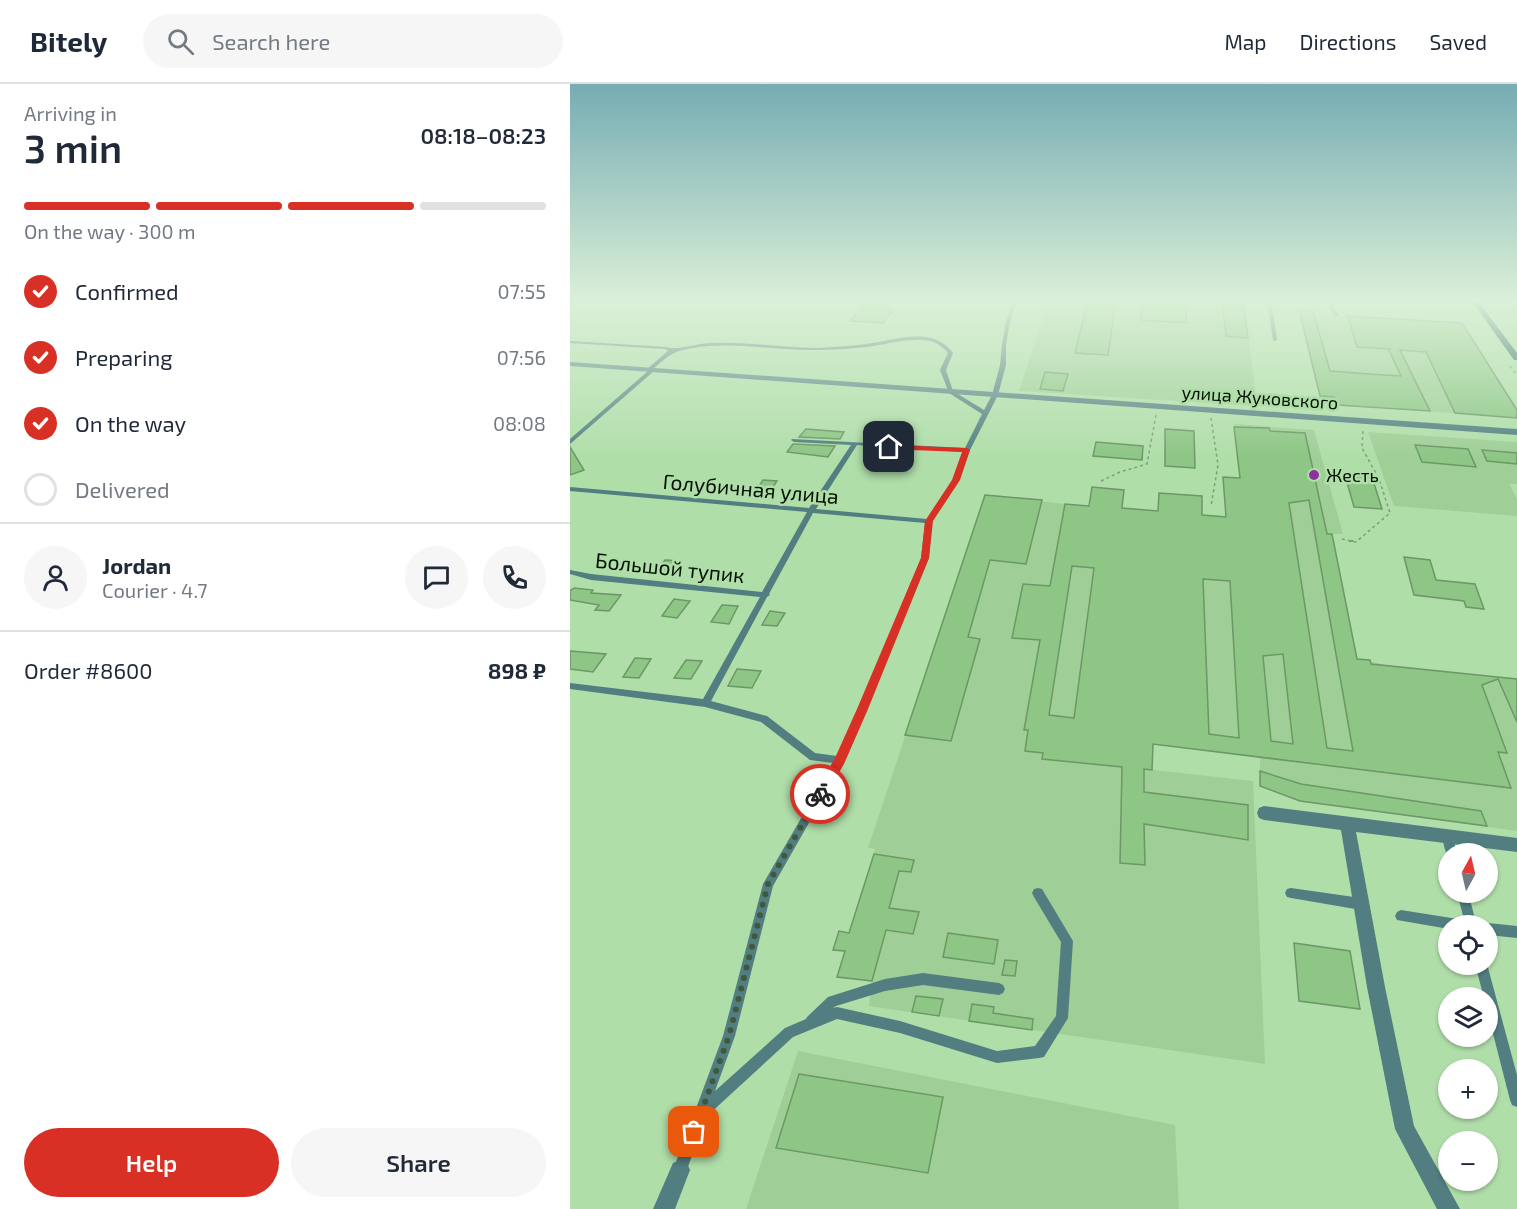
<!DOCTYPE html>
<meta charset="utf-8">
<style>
body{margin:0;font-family:"Exo 2",sans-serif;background:#f6f6f7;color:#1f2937;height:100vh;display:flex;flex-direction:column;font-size:22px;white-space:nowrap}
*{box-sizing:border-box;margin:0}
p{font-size:20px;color:#747a83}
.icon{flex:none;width:33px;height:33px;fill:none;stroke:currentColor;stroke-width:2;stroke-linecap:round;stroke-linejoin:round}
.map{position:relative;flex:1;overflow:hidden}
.details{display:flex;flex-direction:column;background:#fff;width:570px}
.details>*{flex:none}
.needle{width:39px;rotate:8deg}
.tools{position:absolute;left:868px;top:759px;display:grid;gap:12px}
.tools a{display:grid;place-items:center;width:60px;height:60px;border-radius:50%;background:#fff;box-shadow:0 2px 4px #0004;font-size:30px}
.pin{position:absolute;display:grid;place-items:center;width:51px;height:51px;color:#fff;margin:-26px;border-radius:12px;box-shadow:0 3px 9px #0006}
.courier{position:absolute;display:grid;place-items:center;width:60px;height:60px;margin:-30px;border:4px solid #d93025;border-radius:50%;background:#fff;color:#222;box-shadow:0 2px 8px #0007}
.overview em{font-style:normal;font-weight:600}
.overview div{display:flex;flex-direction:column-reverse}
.overview{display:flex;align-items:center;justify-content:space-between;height:102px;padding:0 24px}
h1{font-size:39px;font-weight:600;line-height:45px}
.bar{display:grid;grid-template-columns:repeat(4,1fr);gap:9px 6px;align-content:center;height:72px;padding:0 24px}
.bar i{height:8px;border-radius:4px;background:#e0e1e3}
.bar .current{background:#d93025}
.bar p{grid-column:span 4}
.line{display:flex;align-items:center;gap:15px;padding:0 24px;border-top:2px solid #e0e1e3}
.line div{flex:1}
.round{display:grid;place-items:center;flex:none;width:63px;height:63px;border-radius:32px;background:#f6f6f7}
ol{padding:0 24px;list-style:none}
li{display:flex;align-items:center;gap:18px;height:66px}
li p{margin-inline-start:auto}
li .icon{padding:6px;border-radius:50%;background:#d93025;color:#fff;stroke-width:4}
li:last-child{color:#747a83}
li i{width:33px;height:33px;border:3px solid #e0e1e3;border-radius:50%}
.action{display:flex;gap:12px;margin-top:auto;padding:12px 24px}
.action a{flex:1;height:69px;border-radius:36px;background:#d93025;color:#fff;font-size:24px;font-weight:600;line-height:69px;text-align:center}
.action a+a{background:#f6f6f7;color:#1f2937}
header{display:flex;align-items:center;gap:36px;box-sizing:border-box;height:84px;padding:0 30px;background:#fff;border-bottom:2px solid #e0e1e3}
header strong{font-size:28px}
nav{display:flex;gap:33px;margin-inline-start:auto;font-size:21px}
.search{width:420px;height:54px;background:#f6f6f7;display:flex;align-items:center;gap:15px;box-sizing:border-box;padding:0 21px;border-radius:33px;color:#747a83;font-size:22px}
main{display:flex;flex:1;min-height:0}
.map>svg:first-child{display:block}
.built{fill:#9fcf97}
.building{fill:#8dc685;stroke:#6c9766;stroke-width:1.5;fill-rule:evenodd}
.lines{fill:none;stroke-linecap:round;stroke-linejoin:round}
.path-far1{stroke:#7ba076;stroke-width:1.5;stroke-dasharray:3 3;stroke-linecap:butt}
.path{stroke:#7ba076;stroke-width:2;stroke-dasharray:4.5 4.5;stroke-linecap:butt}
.lane{fill:#527e81;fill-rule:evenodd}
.street{fill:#527e81;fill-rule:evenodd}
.secondary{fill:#1c5559;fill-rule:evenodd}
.route{fill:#d93025}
.done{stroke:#40593c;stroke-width:6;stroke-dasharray:0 10.8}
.poi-dot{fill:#8d329d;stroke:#b0dea9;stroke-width:2}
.labels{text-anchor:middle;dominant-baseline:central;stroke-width:5;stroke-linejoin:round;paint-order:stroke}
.far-street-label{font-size:18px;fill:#031102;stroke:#b0dea9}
.far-poi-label{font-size:18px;fill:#031102;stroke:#b0dea9;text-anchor:start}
.street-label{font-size:21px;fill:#031102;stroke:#b0dea9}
</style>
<header>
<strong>Bitely</strong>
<div class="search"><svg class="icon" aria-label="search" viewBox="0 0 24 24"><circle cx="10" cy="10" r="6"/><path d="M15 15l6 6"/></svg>Search here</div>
<nav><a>Map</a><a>Directions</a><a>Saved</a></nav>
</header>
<main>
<section class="details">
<div class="overview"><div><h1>3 min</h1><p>Arriving in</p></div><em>08:18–08:23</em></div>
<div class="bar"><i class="current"></i><i class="current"></i><i class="current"></i><i></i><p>On the way · 300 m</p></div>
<ol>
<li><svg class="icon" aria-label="check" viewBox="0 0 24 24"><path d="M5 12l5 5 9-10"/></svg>Confirmed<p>07:55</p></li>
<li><svg class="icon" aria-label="check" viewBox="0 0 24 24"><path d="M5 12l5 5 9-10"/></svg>Preparing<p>07:56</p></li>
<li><svg class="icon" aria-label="check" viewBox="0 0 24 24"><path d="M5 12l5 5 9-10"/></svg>On the way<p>08:08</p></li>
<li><i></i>Delivered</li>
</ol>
<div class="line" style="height:108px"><a class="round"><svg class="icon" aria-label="person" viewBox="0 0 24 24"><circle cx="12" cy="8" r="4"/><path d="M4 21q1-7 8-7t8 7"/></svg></a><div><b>Jordan</b><p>Courier · 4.7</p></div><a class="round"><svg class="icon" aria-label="chat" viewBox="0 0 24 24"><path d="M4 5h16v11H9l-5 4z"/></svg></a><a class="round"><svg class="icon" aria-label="phone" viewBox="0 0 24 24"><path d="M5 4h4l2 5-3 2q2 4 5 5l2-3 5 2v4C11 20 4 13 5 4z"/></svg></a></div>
<div class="line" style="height:78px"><div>Order #8600</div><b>898 ₽</b></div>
<div class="action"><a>Help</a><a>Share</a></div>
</section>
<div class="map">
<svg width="947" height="1125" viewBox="0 0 947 1125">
<rect width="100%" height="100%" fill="#b0dea9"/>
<g class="built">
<path d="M479,216H674L687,322L449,307Z"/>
<path d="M729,226L743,227L744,230L892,239L947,326V334L752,319Z"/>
<path d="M664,340L744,346L773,450H762L787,574L820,582L947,595V747L731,717L690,702V673L583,660V686L683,697L695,980L299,922L302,898L267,893L275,868L263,866L269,847L279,849L305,765L298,764L415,411L495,420L668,433L670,394Z"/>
<path d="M798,348L947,358V400H939L947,415V432L824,422Z"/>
<path d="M228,967L605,1041L609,1125H176Z"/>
</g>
<g class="building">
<path d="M297,216H318L311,225L323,226L313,239L280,237Z"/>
<path d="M518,216H546L538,271L505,269Z"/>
<path d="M572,216H616V239L570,236Z"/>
<path d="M652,216H673L678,254L656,252Z"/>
<path d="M729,226L743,227L760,287L799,290L831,292L819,266L820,265L787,263L778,232L892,239L947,326V334L885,329L856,268L830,266L860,327L767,321L764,313L750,312Z"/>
<path d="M475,288L498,290L493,307L470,305Z"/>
<path d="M664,343L699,344L700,347L735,349L757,450H762L787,575L800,576L801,580L947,595V638L928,595L912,601L937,669L928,668L941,704L583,660L582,686L574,685V708L678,721V756L574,740L575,781L550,779L552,683L472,675L473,669L455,667L458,646H454L470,556L442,554L453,500L480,502L495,420L519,422L522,403L554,406L552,424L588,427L589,409L632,412V431L656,433L653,393L670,394ZM739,416L783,667L757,664L719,419ZM502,482L524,484L504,634L479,631ZM633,495L660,497L669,654L639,650ZM713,570L723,660L701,657L693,572Z"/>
<path d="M236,345L274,348L270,355L229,353Z"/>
<path d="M595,345L624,347L625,384L595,382Z"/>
<path d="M526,358L573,362L572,376L523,372Z"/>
<path d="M223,360H224L265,362L258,373L217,368Z"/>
<path d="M845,361L898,365L906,383L852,378Z"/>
<path d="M0,363L14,386L0,391Z"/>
<path d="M912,366L947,369V380L917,377Z"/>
<path d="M775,391L802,393L812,425L784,423Z"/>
<path d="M193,396L207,397L199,409L185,408Z"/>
<path d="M415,411L472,416L456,480L420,476L398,553L410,555L381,657L335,651Z"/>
<path d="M834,473L860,476L866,496L905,500L914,525L896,523L894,517L844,511Z"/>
<path d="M95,476L112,477L103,491L85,490Z"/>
<path d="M4,504L23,506L21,509L51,511L39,527L25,526L29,521L0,516V507Z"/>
<path d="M104,515L120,517L107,534L92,532Z"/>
<path d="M152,521L168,522L159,540L141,538Z"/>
<path d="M200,527L215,529L207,542L192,541Z"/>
<path d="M0,567L36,570L23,588L0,585Z"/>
<path d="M65,574L81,575L69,594L53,593Z"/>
<path d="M116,576L132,577L121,595L104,594Z"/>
<path d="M167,585L191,587L182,604L158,602Z"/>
<path d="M690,687L731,700L911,727L917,742L730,717L690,702Z"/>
<path d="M304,770L344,776L341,788L329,787L319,824L349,828L343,850L316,846L302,897L267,893L275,867L263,866L269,847L279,849Z"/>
<path d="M378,849L428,856L424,880L373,873Z"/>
<path d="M724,859L780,867L790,925L729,917Z"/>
<path d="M435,876L447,877L445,892L432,891Z"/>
<path d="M346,912L373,915L369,932L342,928Z"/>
<path d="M402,920L424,923L423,929L463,935L462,946L399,937Z"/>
<path d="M229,990L373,1013L358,1089L206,1064Z"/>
</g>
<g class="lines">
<g class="path-far1">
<path d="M940,282L947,291"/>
<path d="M641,334L648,381L641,422"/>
<path d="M531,397L550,388L577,380L586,331"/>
<path d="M772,455L786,458L820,429L809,395L792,364L793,346"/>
</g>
<path class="path" d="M779,457H788"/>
<g class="lane">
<path d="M5,216H11L0,220V218Z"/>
<path d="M443,216H447L440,238L436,261V281L428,311L400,366L389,396L362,437L359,474L304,608L273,679L203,802L165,952L145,1007L215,944L236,935L237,933L258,913L315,895L353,889L429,899L433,901L435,905L433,909L429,911L353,901L315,907L266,922L263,924L267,923L330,937L427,967L465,962L486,932L491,858L464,813L462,809L464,805L468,804L472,805L503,857L498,934L474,973L469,974L427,979L330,949L267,935L223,953L136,1033L115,1091L110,1093L105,1091L103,1086L153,952L193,800L263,679L240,676L191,638L135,623L0,605V599L133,615L190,513L21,496L0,490V486L21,490L192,508L237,428L0,407V403L239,424L281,361L224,358L221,356L222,355L395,364L412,330L379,309L370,286L378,269C370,260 363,256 351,256C332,255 314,261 296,263C280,265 262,266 246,266C205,267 164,257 123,264C103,267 98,272 83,285L84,287L0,360V355L78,287L77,285L98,267L95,265L0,259V257L96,263C107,267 128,259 141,259C176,257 211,264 247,264C263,263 281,262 297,260C317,257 336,251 356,253C368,255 376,260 383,269L376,286L383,307L414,326L422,311L430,281L432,261L436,238ZM287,361L393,368L383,396L357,435L246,425ZM243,429L355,439L351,474L296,608L267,672L245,669L197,632L141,617L197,513L200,511L199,510Z"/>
<path d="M697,216H701L707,256L705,257L703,256Z"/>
<path d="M759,216H763L764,225L769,231V232H765L760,225Z"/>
<path d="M878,747L882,749L887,770H879V774C875,768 871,755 874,749Z"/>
<path d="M721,804L791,814L795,816L797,820L795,824L791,826L721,814L717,813L715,809L717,805Z"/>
<path d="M887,808H898L907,842H879V845L827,836L825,832L827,828L831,826L894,836Z"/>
<path d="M918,839L947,842V854L918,851V842H914Z"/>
<path d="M905,880H917L947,991V1023L942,1021L940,1016L918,930V914H914Z"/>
</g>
<g class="street">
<path d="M0,278L947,345V351L0,282Z"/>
<path d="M694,722L947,754V768L786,748L815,903L844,1042L890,1125H867L825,1045L797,903L771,746L694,736L689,734L687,729L689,724Z"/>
<path d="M110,1076L117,1079L120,1086L105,1125H83L103,1079Z"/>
</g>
<path class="secondary" d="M901,216H907L947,269V276H944Z"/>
</g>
<linearGradient id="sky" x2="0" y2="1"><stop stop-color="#76acb3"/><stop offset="0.58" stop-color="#dbf0d8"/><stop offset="1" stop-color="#dbf0d8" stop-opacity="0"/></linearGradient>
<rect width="947" height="374" fill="url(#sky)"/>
<path class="route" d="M319,361L397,364L400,366L390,396L363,437L359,474L298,625L274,680L254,714L250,716L244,710L265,674L287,625L351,474L355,437L382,396L392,368L316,365Z"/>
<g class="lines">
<path class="done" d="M124,1048L159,952L198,800L250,710"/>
</g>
<circle class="poi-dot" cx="744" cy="391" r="6"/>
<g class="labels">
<g class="far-street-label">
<text transform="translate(690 313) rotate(4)">улица Жуковского</text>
</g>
<g class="far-poi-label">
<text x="756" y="391">Жесть</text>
</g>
<g class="street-label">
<text transform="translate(181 404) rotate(5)">Голубичная улица</text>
<text transform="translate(100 483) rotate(6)">Большой тупик</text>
</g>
</g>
</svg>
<div class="tools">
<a><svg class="needle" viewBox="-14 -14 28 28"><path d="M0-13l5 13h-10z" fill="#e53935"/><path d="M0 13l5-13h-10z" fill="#747a83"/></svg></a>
<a><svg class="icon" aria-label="locate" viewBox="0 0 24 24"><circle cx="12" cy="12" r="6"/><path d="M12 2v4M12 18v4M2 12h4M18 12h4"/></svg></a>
<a><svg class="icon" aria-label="layers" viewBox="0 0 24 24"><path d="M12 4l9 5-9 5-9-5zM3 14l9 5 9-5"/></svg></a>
<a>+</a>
<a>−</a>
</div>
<div class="pin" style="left:124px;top:1048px;background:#ea580c"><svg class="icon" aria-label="bag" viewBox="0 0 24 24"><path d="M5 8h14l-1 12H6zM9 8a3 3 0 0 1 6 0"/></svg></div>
<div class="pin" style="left:319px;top:363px;background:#1f2937"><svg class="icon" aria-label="home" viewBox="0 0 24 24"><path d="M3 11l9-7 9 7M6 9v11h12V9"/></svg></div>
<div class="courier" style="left:250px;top:710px"><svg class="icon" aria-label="bike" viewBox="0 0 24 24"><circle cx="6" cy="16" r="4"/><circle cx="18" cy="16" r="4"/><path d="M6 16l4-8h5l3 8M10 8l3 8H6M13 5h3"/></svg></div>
</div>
</main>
